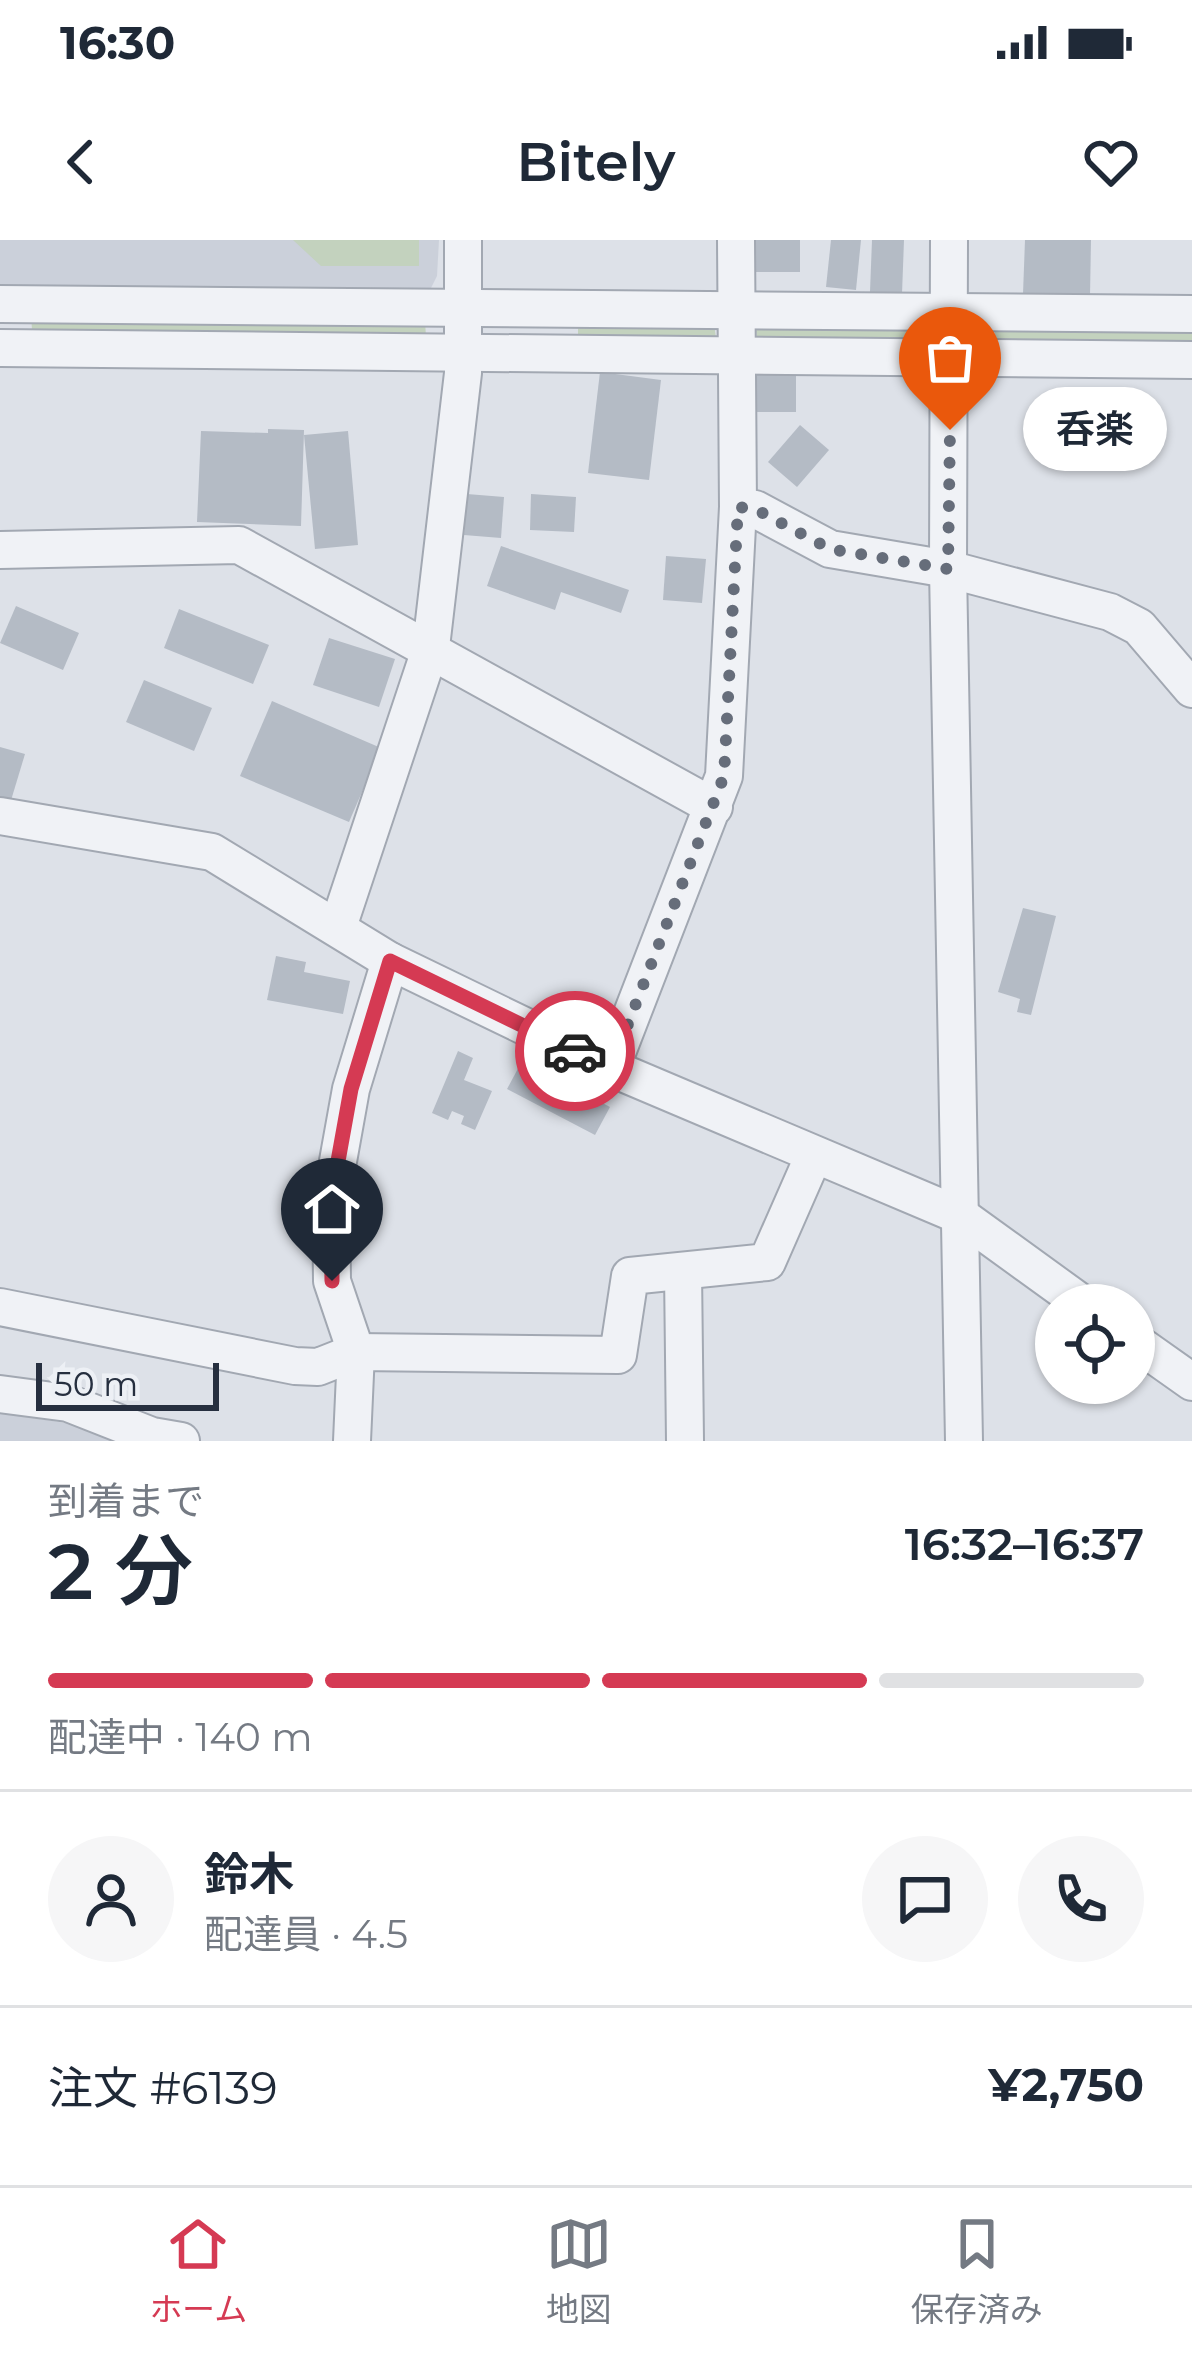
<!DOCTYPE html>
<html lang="ja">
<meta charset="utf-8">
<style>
body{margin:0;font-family:Montserrat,"Noto Sans JP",sans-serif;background:#f6f6f7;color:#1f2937;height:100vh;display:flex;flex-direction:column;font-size:45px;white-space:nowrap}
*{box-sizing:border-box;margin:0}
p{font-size:39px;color:#747a83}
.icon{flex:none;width:66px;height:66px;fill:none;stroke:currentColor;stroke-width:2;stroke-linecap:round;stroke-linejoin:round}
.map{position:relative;height:1201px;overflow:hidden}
.drawer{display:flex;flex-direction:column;background:#fff;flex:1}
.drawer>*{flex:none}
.tools{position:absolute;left:1035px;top:1044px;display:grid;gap:24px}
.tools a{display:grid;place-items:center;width:120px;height:120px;border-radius:50%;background:#fff;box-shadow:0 3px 9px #0004;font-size:60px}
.scale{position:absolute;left:36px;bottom:30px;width:183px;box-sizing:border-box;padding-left:12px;border:6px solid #262f3f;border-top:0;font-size:33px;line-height:42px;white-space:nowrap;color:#262f3f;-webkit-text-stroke:9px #edf0f5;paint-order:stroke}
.pin{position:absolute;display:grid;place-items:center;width:102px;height:102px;color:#fff;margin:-123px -51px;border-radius:50% 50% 50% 0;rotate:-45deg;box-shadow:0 0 12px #0007}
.pin .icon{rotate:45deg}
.courier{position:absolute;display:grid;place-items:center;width:120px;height:120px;margin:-60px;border:9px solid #d53a53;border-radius:50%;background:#fff;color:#222;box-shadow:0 3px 15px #0007}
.bubble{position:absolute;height:84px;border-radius:42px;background:#fff;box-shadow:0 3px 9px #0004;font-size:39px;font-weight:600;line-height:84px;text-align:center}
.overview em{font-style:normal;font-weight:600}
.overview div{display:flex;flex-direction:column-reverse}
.overview{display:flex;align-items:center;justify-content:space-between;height:204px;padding:0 48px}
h1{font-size:78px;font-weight:600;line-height:90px}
.bar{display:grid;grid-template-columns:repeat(4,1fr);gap:18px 12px;align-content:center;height:144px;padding:0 48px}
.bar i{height:15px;border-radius:9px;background:#e0e1e3}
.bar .selected{background:#d53a53}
.bar p{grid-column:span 4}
.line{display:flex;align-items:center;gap:30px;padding:0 48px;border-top:3px solid #e0e1e3}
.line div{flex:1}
.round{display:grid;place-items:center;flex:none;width:126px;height:126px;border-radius:63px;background:#f6f6f7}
.status{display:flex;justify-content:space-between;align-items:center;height:84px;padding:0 60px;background:#fff;direction:ltr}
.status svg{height:33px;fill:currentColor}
header{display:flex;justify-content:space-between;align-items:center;height:156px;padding:0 48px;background:#fff;font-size:54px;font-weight:600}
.dock{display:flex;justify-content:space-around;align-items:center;height:168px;border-top:3px solid #e0e1e3;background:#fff;font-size:33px;color:#747a83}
.dock a{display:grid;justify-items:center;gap:6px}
.dock .selected{color:#d53a53}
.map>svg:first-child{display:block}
.built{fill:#cbd0da}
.green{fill:#c3d2be}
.building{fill:#b4bbc5}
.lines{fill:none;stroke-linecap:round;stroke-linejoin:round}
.minor-casing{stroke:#a2a8b2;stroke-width:40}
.minor{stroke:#f0f2f6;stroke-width:36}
.done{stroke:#666d7a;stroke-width:12;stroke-dasharray:0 21.6}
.route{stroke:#d53a53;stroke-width:15}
</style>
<div class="status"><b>16:30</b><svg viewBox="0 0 49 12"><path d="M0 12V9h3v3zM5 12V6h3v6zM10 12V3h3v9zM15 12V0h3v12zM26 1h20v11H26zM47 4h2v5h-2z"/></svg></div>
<header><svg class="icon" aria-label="back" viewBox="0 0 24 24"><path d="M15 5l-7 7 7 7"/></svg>Bitely<svg class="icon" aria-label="heart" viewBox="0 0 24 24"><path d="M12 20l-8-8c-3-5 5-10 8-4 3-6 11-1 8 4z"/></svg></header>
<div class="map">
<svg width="1192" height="1201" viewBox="0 0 1192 1201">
<rect width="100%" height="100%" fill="#dde1e8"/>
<g class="built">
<path d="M0,0H439L437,36L429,52H0Z"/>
<path d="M0,1173L85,1186L117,1201H0Z"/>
</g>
<g class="green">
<path d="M293,0H419V26H321Z"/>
<path d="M31,75L425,81L426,97L33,104Z"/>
<path d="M578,77L714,84L716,98L578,108Z"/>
<path d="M768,80L910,88V101L758,104L756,91Z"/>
<path d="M1192,83V112L997,106L994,87Z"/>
</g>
<g class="building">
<rect x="748" y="0" width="52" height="32"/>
<path d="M831,0H861L856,50L826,47Z"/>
<path d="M872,0H904L902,54L870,52Z"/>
<path d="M1025,0H1091L1090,56L1023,54Z"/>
<rect x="752" y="129" width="44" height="43"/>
<path d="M600,132L661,140L649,240L588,233Z"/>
<path d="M800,185L829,210L797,247L768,222Z"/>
<path d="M268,189L304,190L301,286L197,282L201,191L268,193Z"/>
<path d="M348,191L358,305L315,309L304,195Z"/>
<path d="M467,254L504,257L501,298L464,295Z"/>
<path d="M531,254L576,257L574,292L530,290Z"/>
<path d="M501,306L629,350L621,373L561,352L555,370L487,346Z"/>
<path d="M666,316L706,319L702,363L663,360Z"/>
<path d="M16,366L79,393L63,430L0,403Z"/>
<path d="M179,369L269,405L253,444L164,408Z"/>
<path d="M329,398L395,419L379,467L313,445Z"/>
<path d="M144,440L212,468L194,511L126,482Z"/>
<path d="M272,461L381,508L349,582L240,536Z"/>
<path d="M0,507L25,514L9,567L0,564Z"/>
<path d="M1023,668L1056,676L1031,775L1017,772L1020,759L998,752Z"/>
<path d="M276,716L306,722L304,732L350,741L343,774L267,760Z"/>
<path d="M458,811L473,818L464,840L492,851L475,890L461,884L464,876L452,871L448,880L432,873Z"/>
<path d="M522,821L610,867L595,895L507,849Z"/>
</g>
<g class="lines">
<defs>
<g id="minor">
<path d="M949,0L948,329L964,1201"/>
<path d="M0,64L1192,74"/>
<path d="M0,108L1192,120"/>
<path d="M738,267L755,269L830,309L948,329L1110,372L1139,387L1192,449"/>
<path d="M0,310L239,305L714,567"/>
<path d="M0,576L212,612L390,721L611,828L961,976L1084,1065"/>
<path d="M338,687L431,407L463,133V0"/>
<path d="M611,828L724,536L738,267L736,0"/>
<path d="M683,1031L685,1201"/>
<path d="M0,1067L295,1126L318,1127L356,1112L618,1115L630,1036L767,1022L814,915"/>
<path d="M1134,1101L1192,1142"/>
<path d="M0,1154L68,1163L152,1196L181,1201"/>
<path d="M352,1201L356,1112L332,1041L331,960L351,849L390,721"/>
</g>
</defs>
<use href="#minor" class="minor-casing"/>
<use href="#minor" class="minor"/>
</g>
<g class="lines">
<path class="done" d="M575,811L611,828L724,536L738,267L755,269L830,309L948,329L950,190"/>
<path class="route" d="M332,1041L331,960L351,849L390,721L575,811"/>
</g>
</svg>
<div class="tools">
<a><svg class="icon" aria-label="locate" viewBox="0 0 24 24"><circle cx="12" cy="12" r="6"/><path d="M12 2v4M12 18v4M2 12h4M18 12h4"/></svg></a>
</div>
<div class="scale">50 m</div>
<div class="pin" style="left:950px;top:190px;background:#ea580c"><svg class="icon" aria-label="bag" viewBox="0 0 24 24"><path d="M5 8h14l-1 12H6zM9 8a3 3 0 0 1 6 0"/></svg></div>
<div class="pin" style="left:332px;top:1041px;background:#1f2937"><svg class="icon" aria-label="home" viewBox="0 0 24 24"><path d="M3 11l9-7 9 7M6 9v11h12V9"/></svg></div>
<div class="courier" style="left:575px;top:811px"><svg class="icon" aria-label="car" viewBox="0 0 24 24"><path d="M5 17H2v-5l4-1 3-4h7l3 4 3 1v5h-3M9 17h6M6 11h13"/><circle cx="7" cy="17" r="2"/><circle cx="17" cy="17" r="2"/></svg></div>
<div class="bubble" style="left:1023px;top:147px;width:144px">呑楽</div>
</div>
<section class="drawer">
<div class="overview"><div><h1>2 分</h1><p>到着まで</p></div><em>16:32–16:37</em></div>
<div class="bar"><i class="selected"></i><i class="selected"></i><i class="selected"></i><i></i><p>配達中 · 140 m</p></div>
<div class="line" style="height:216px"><a class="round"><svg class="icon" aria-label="person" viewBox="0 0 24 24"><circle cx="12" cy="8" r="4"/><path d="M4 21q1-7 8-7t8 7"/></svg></a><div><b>鈴木</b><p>配達員 · 4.5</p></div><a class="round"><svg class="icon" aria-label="chat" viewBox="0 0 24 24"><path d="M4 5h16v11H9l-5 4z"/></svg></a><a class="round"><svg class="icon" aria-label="phone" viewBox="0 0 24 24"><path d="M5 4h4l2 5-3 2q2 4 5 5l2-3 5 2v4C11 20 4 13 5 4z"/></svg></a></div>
<div class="line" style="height:156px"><div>注文 #6139</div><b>¥2,750</b></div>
</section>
<nav class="dock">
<a class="selected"><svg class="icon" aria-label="home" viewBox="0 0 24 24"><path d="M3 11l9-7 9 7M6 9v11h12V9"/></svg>ホーム</a>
<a><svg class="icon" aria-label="map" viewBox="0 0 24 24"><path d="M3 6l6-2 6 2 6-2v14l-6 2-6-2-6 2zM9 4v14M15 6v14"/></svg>地図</a>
<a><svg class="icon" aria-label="saved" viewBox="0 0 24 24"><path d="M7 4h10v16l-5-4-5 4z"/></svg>保存済み</a>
</nav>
